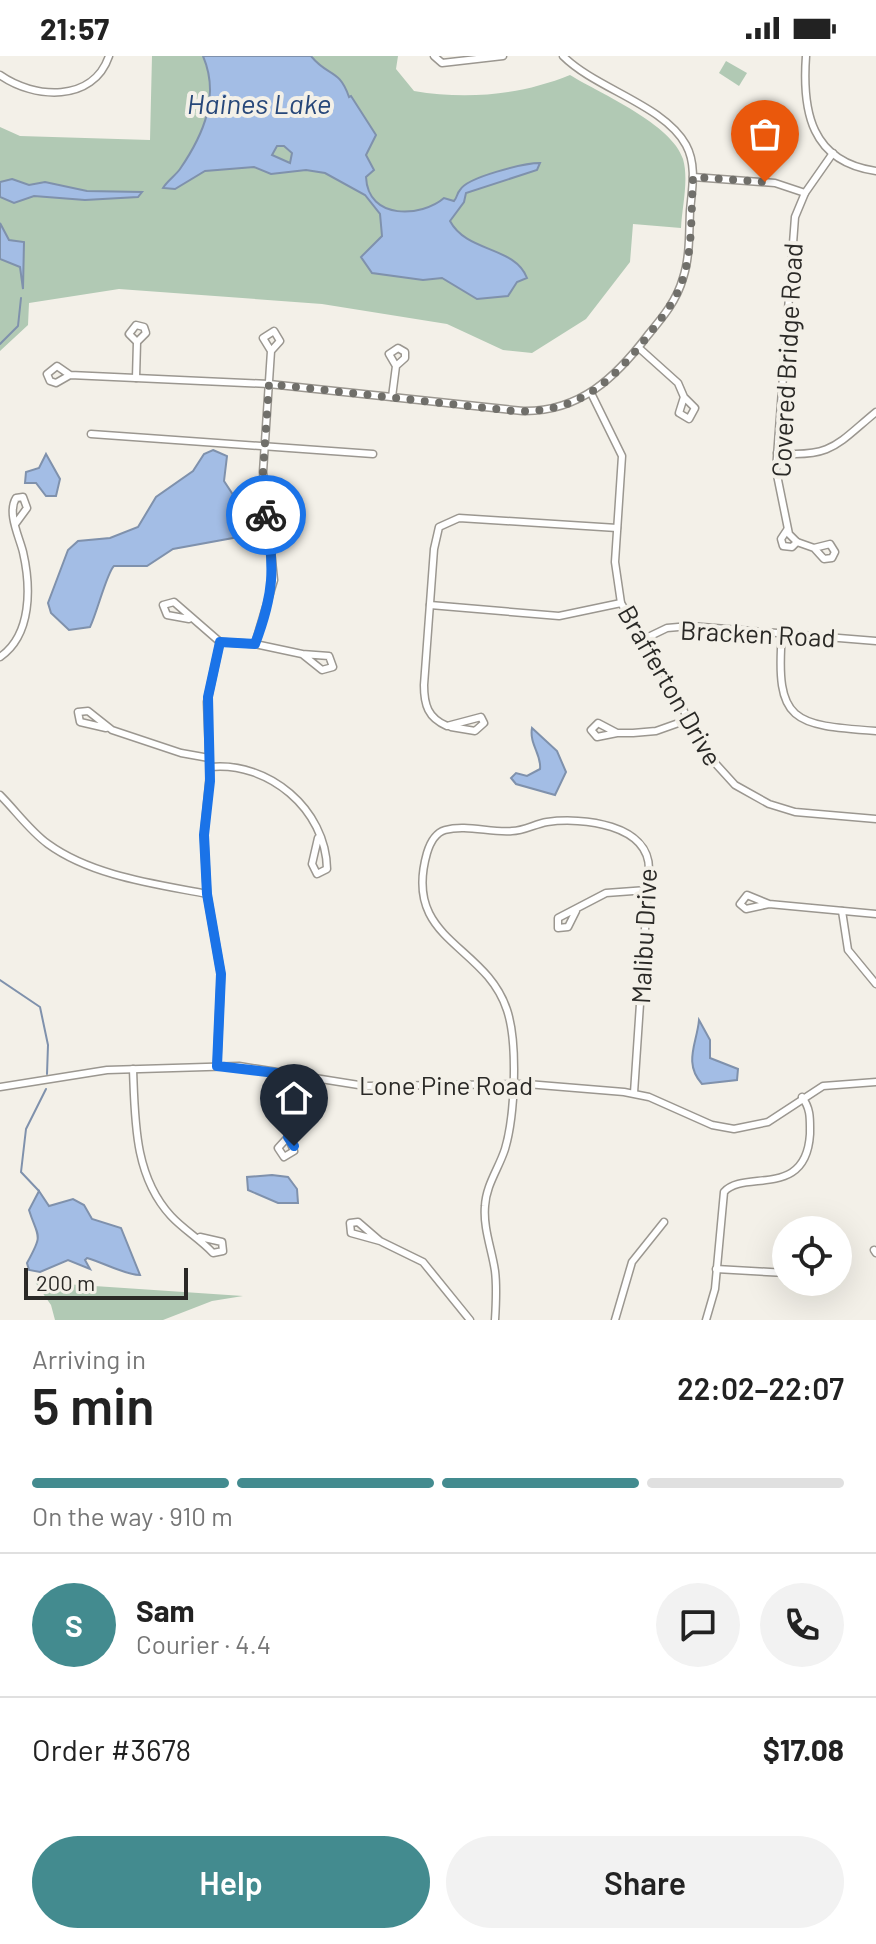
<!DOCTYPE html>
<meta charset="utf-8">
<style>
body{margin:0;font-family:Barlow,sans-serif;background:#f2f2f2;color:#222;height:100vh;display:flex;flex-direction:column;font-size:30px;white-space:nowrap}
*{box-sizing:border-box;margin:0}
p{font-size:26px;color:#767676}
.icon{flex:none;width:44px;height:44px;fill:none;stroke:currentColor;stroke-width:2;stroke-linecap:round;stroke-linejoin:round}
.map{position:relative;height:1264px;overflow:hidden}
.panel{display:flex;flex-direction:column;background:#fff;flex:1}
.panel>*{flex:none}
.buttons{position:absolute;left:772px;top:1160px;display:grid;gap:16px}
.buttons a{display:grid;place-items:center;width:80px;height:80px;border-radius:50%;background:#fff;box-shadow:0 8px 32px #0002;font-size:40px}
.scale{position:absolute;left:24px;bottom:20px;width:164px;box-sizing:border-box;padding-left:8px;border:4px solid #2a2926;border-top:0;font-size:22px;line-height:28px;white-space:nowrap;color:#2a2926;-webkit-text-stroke:6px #f3f0e8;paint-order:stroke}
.pin{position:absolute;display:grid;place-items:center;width:68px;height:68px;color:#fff;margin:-82px -34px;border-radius:50% 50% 50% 0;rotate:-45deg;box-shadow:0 0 8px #0007}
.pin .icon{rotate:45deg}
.courier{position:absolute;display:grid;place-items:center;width:80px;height:80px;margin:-40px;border:6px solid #1a73e8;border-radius:50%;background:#fff;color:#222;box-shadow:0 2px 10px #0007}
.head em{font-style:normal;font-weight:600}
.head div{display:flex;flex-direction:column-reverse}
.head{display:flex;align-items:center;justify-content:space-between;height:136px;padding:0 32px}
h1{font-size:52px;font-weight:600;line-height:60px}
.bar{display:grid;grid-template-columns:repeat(4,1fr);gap:12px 8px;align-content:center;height:96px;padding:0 32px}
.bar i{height:10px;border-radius:6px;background:#e0e0e0}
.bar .on{background:#438b8f}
.bar p{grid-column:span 4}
.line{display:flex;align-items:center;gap:20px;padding:0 32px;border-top:2px solid #e0e0e0}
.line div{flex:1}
.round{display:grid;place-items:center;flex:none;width:84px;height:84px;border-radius:42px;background:#f2f2f2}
.button{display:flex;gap:16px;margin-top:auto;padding:16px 32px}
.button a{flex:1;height:92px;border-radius:48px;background:#438b8f;color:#fff;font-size:32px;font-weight:600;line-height:92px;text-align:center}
.button a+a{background:#f2f2f2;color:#222}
.status{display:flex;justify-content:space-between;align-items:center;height:56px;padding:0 40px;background:#fff;direction:ltr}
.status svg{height:22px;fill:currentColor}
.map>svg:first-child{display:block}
.green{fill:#b1c9b4}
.water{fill:#a3bde5;stroke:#7f91ac;stroke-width:2;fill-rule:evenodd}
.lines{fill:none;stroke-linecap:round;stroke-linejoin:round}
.stream{stroke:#7f91ac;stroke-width:2}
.minor-casing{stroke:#9b9790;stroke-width:9}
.minor{stroke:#fff;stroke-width:6}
.done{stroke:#706f6a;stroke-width:8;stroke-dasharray:0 14.4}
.route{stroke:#1a73e8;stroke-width:10}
.labels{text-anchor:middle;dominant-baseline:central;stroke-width:8;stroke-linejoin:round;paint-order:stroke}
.street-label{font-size:26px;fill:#2a2926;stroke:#f3f0e8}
.water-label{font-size:28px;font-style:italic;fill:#274779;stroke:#f3f0e8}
</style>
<div class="status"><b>21:57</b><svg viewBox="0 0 49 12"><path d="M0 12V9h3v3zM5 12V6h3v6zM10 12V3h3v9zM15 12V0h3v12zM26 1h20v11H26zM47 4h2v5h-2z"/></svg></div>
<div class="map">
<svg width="876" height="1264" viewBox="0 0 876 1264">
<rect width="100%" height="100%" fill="#f3f0e8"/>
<g class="green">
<path d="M152,0H398L396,13L414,35C467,44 521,39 570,19C601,38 672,68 683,103C689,124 682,151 681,172L633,168L630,206L586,263L532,297L503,294L447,268L322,248L119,233L29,247L28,269L0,295V71L20,80L150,84Z"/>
<path d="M726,5L747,17L739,30L719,17Z"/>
<path d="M35,1226L243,1240L212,1245L163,1264H55L51,1249Z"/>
</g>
<g class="water">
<path d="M203,0H311C328,21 339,12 349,41L351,40L376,79L366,99L374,114L366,121C368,165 422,161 444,142L454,145C457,142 457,137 460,134C467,121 525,107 540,107L537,114L466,137L464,146L450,165C467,197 515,190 527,222L517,226L508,240L477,243L442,222L423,224L372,217L361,201L382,180L380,158L365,139L325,117L306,114L271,118L254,111L205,115L175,133L163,132C167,125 175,120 180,113C204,78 220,40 203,0ZM284,90L292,97L290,107L272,99L277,90Z"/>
<path d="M12,123L29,129L45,126L87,135L142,136L138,141L85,144L34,140L14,147L0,141V126Z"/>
<path d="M0,167L9,184L24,186L23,233L20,211L0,203Z"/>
<path d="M213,394L227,400L224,425L247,460L246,475L233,482L173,493L147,510H114C107,516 97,557 90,571L69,574L51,557L48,547L68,494L78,485L110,482L138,471L156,441L193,415L204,398Z"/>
<path d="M46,398L60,423L56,440H46L36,427H25L26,416L39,412Z"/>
<path d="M532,672L557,695L566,716L555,739L516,728L511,722L516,717L527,720L540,713C542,699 529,688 532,672Z"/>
<path d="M699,964L710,984V1002L738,1013L737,1024L702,1028C683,1007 697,987 699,964Z"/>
<path d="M272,1119L288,1121L297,1133L298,1147H278L248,1134L247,1121Z"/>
<path d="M39,1135L49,1150L73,1143L84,1149L92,1163L121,1172L140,1219C125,1219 102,1206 87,1202L85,1204L90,1213L68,1204L40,1216L29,1214L27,1207C44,1176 38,1183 29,1154Z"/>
</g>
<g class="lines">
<g class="stream">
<path d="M0,288L18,270L21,242"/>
<path d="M0,924L40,951L48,989L47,1018"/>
<path d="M39,1135L21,1116L26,1073L46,1033"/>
</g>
<defs>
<g id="minor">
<path d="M434,0L442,7L503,0"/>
<path d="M806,0C802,55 811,106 876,115"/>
<path d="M0,19C34,43 93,47 109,0"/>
<path d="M693,121L775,127L805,137"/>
<path d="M639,292L678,327L684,341L679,357L689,363L695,352L684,341"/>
<path d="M70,319L56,327L50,325L47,318L57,310L70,319L269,328L523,355C580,356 616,321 648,279C663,261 677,244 683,222C690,201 689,177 690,155C692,133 697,109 686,89C664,49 596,33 563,0"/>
<path d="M136,322L137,286L146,277L144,271L136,269L129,278L137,286"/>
<path d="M591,337L622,400L615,506L621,547L669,626L705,696L735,729L769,748L795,756L876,763"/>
<path d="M392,341L396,310L405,302V296L398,292L389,298L396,310"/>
<path d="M91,378L373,398"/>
<path d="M777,397C832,402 837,388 876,356"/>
<path d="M787,474L781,483L783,490L792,491L797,486"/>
<path d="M814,492L830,488L835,496L832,502L824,503L814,492L797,486L789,478L776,414L795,161L805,137L833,97"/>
<path d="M430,549L559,560L621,547"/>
<path d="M189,563L167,559L163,549L174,546L220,586"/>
<path d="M782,577C775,667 793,669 876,675"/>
<path d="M642,584L667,572L690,570L876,585"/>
<path d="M220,586L255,588L302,598L322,614L333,611L329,600L302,598"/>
<path d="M255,588L274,524L263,416L271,295L280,285L274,275L263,282L271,295"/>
<path d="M0,601C32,579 31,531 23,496C19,480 7,457 16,442L23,441L27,452L16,467"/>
<path d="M451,671L475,675L484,667L481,661L447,670C428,662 424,649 424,629L434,493L439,471L459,462L617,472"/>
<path d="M106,672L80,666L78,656L88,655L112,674L181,697L209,702"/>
<path d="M617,677L597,681L591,674L598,667L617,677H633L656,675L687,664"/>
<path d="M210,711C268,705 326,753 327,813L317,818L312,808L318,782"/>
<path d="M0,739C16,755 30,775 48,788C92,820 156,828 207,838"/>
<path d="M769,848L747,839L740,848L746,853L769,848L876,858"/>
<path d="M576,855L568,871L558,872V862L606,837L647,834"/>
<path d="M842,855L848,894L876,928"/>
<path d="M217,1010L221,918L207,838L204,779L210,718L207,646L220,586"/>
<path d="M133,1013C135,1064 134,1120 171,1160C184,1174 200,1183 213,1197L223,1195L222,1186L200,1181"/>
<path d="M0,1031L107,1014L239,1010L365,1030L527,1028L624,1036L649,1041L712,1069L734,1073L768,1066L823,1030L876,1026"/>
<path d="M288,1081L278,1092L284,1101L294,1095L288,1081L301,1020"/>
<path d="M380,1185L358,1166L350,1167L351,1177L380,1185L423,1206L470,1264"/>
<path d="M874,1194L876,1197"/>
<path d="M716,1213L786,1217"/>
<path d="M495,1264C496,1248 497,1231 495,1215C492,1194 483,1172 485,1150C486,1129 499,1112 505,1093C515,1059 518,987 507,954C485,887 402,885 427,797C430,787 435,777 445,774C466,768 491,777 512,775C524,775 535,768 547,766C582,761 650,768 649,814L634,1037"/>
<path d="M615,1264L632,1206L664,1166"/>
<path d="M706,1264L715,1233L724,1136C744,1113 806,1144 810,1078C810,1063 811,1053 802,1041"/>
</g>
</defs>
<use href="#minor" class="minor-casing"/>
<use href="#minor" class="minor"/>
</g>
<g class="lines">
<path class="done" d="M266,459L263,416L269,328L514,355C579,358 613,325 650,277C664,259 678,242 684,219C693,189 691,153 693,121L765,126"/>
<path class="route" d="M266,459C275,512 274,538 255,588L220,586L208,641L210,725L204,779L207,838L221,918L217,1010L301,1020L288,1081L294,1090"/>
</g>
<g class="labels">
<g class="street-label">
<text transform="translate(786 304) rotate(-87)">Covered Bridge Road</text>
<text transform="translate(758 577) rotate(3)">Bracken Road</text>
<text transform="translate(671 629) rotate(60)">Brafferton Drive</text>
<text transform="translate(643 880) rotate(-87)">Malibu Drive</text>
<text x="446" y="1028">Lone Pine Road</text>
</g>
<g class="water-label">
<text x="259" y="47">Haines Lake</text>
</g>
</g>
</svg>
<div class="buttons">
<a><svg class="icon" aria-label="locate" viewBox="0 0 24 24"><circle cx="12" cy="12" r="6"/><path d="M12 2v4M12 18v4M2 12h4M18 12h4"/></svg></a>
</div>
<div class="scale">200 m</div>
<div class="pin" style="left:765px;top:126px;background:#ea580c"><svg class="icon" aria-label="bag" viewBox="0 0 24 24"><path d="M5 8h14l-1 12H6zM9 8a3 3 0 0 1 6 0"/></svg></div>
<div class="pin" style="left:294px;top:1090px;background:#1f2937"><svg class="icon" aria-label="home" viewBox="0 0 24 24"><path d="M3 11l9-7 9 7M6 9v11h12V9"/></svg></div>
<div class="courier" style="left:266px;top:459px"><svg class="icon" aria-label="bike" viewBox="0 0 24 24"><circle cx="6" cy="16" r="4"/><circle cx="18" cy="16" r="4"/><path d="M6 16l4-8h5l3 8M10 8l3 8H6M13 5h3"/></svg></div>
</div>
<section class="panel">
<div class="head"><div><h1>5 min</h1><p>Arriving in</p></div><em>22:02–22:07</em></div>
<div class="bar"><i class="on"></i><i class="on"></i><i class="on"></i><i></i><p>On the way · 910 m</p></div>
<div class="line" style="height:144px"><b class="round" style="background:#438b8f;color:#fff">S</b><div><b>Sam</b><p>Courier · 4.4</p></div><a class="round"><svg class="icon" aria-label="chat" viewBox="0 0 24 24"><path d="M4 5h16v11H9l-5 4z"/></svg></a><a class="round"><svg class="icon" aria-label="phone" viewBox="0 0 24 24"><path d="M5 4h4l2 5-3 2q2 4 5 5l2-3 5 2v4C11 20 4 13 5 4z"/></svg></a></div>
<div class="line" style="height:104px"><div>Order #3678</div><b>$17.08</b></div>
<div class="button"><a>Help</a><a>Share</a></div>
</section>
